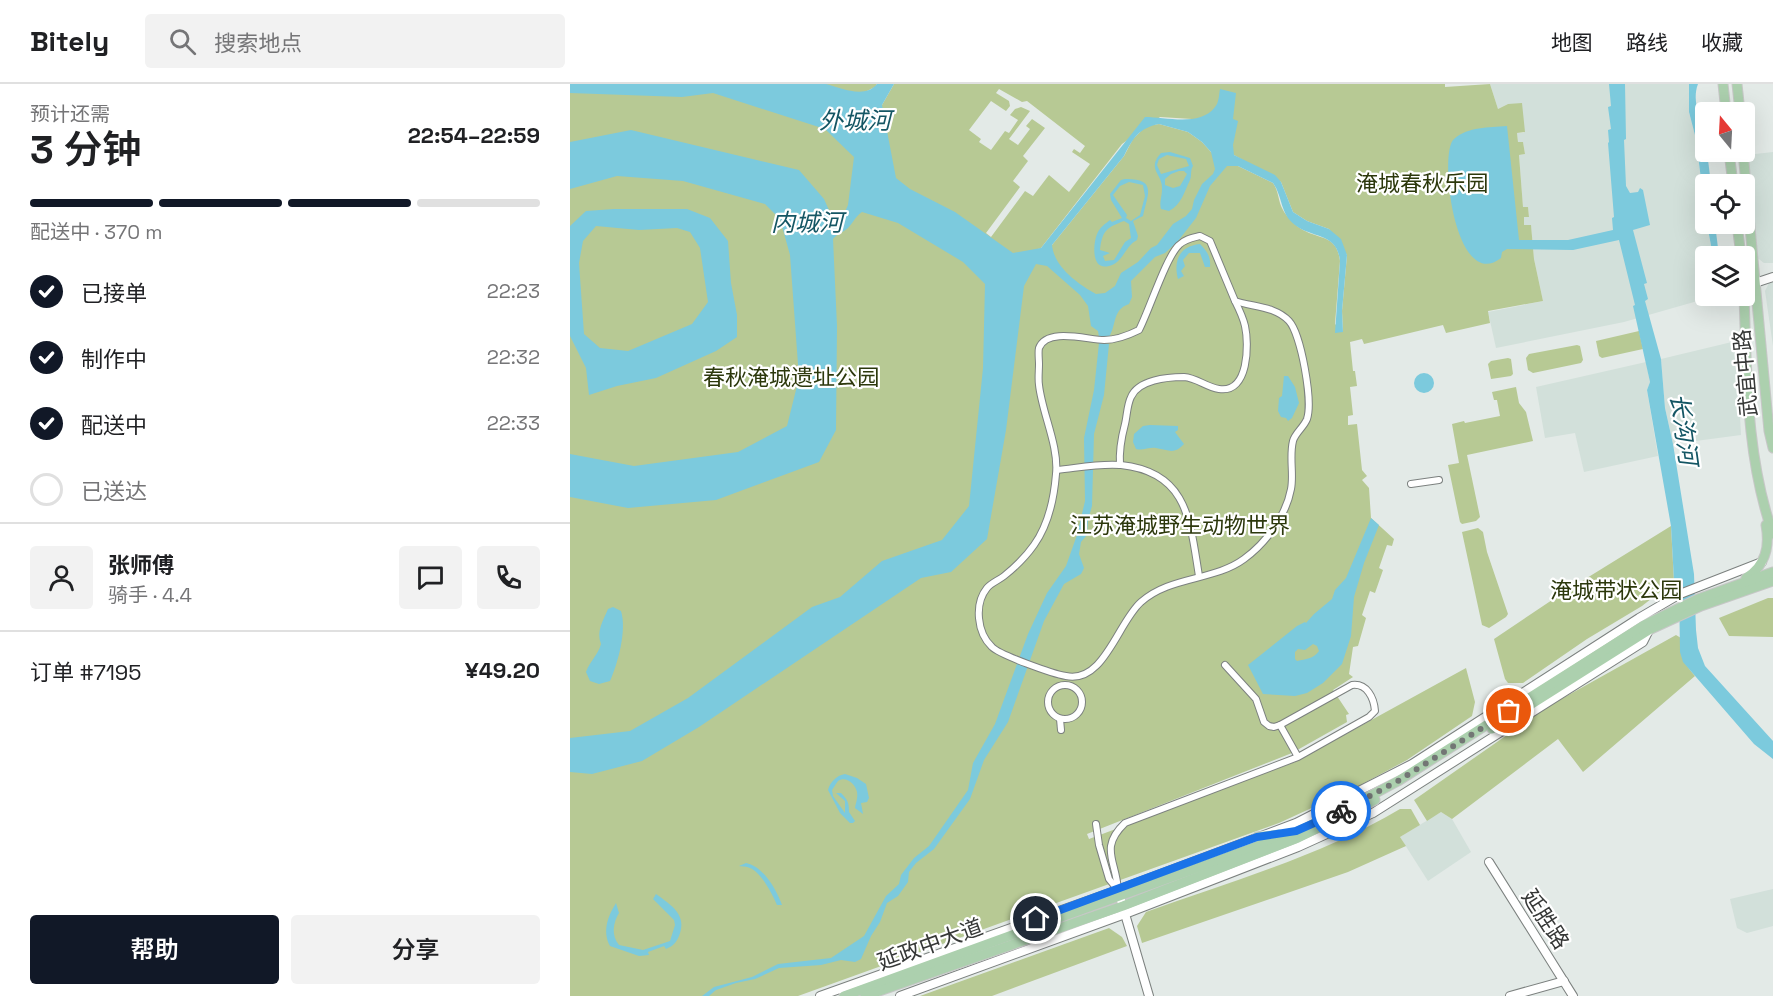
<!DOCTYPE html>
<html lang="zh">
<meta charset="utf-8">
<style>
body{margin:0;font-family:"Space Grotesk","Noto Sans SC",sans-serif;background:#f2f2f2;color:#202124;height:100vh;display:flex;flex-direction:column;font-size:22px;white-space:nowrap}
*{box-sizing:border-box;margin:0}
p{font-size:20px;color:#757577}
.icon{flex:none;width:33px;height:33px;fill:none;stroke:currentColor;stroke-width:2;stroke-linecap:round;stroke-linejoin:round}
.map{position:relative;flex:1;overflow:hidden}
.side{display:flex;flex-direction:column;background:#fff;width:570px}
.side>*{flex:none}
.needle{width:39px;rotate:342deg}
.controls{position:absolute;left:1125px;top:18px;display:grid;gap:12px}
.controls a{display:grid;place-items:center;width:60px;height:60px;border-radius:6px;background:#fff;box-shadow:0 6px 24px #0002;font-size:30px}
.pin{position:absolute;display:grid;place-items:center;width:51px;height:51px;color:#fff;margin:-26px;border:3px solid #fff;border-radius:50%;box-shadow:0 2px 6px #0007}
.courier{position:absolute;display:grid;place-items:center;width:60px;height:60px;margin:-30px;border:4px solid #1a73e8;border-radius:50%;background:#fff;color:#222;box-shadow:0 2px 8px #0007}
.head em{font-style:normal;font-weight:600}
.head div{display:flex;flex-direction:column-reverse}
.head{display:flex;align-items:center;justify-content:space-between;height:102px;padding:0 30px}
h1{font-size:39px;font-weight:600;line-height:45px}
.bar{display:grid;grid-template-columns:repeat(4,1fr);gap:9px 6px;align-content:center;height:72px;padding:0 30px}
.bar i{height:8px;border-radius:4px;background:#e0e0e0}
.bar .on{background:#111827}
.bar p{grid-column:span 4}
.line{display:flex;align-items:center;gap:15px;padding:0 30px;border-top:2px solid #e0e0e0}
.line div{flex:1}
.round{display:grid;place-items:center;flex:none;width:63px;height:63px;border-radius:6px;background:#f2f2f2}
ol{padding:0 30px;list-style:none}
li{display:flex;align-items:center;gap:18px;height:66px}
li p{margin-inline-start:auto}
li .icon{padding:6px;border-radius:50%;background:#111827;color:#fff;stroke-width:4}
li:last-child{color:#757577}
li i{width:33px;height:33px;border:3px solid #e0e0e0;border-radius:50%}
.button{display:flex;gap:12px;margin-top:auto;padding:12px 30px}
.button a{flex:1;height:69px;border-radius:6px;background:#111827;color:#fff;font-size:24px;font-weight:600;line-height:69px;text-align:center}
.button a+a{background:#f2f2f2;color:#202124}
header{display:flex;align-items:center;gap:36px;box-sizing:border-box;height:84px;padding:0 30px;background:#fff;border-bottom:2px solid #e0e0e0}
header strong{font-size:28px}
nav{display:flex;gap:33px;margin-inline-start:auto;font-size:21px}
.search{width:420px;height:54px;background:#f2f2f2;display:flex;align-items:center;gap:15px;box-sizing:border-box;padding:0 21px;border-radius:6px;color:#757577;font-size:22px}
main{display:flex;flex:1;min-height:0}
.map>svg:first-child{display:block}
.built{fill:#d2e0da}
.green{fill:#b7c994;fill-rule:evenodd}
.water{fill:#7ccadd;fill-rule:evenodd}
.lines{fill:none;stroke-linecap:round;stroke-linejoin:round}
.street-casing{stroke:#7c817f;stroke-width:8}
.secondary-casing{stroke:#7c817f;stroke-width:10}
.primary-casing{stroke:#c7c7c7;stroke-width:11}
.street{stroke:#fff;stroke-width:6}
.secondary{stroke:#fff;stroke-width:8}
.primary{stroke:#acd0ae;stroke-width:9}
.done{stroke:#737675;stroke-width:6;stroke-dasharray:0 10.8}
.route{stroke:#1a73e8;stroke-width:8}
.labels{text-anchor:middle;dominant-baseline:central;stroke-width:4.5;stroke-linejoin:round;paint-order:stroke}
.park-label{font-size:22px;fill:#2c380c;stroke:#fff}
.street-label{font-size:22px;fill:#363837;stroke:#fff}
.water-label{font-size:24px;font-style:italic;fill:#145664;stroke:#fff}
</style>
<header>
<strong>Bitely</strong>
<div class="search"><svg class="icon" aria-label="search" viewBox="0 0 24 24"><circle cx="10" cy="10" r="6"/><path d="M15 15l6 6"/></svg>搜索地点</div>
<nav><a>地图</a><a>路线</a><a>收藏</a></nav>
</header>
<main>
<section class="side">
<div class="head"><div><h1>3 分钟</h1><p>预计还需</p></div><em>22:54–22:59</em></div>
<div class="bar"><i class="on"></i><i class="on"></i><i class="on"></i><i></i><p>配送中 · 370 m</p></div>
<ol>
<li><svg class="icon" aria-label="check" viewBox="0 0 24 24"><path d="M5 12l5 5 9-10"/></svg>已接单<p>22:23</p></li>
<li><svg class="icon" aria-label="check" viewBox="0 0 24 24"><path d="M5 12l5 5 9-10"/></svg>制作中<p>22:32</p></li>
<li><svg class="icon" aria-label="check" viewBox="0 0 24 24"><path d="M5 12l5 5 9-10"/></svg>配送中<p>22:33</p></li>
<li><i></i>已送达</li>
</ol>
<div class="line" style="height:108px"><a class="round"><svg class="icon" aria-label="person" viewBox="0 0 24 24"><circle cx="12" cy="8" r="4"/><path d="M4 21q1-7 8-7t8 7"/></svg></a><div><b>张师傅</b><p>骑手 · 4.4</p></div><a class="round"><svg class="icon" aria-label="chat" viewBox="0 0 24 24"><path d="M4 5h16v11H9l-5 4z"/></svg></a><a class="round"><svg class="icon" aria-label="phone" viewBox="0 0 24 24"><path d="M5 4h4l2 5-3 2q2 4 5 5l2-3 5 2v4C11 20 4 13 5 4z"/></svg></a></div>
<div class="line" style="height:78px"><div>订单 #7195</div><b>¥49.20</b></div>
<div class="button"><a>帮助</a><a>分享</a></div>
</section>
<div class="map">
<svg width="1203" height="912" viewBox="0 0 1203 912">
<rect width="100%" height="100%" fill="#e3eae7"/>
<g class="built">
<path d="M920,0H1119V28L1126,55L1136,140H1137L1143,172H1136V212H1145L1054,238L926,264L918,228L973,217L964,175L961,142H954V133L959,132L958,124H953L949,71L955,70L953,58H948L947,49H954L938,20L928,25Z"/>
<path d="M1203,68V179H1194L1185,172L1176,71Z"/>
<path d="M1203,198V262L1195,207L1199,199Z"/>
<path d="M1166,257L1171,351L1103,360L1095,324L1091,275Z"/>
<path d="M1076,278L1080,298L1077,306L1088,372L1014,388L1005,349L975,354L966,303Z"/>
<path d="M871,728L882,735L901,768L858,797L830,753Z"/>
<path d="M1203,805V842L1177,849L1167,844L1160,815Z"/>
</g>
<g class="green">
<path d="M0,0H307L305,3L293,9L312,21L324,0H875V3L920,0L928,25L938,20L952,19L955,48L947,49L948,58H953L955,70L949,71L953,123H958L959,133H954V141H961L964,175L973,217L918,227L920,239L876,249L873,241L794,260L792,255L780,258L783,287H785L787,302L780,303L783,331L778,332V341L787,340L792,386L797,392L792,396L799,404L801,434L824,455L822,462L817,461L809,484L813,486L805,509L800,507L792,531L796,534L788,562L783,563L779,590L783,593L763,606L779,630L776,631L777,638L722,669L517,750L519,755L725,678L896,584L905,618L902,632L837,676L783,705L709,739L228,912H0ZM429,5L452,18L457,17L515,62L510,69L504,65L502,68L520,80L499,108L479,91L463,112L455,107L421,153L416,149L450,103L443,97L458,77L453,72L475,44L462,35L456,42L460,45L448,61L439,55L460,27L451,23L445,25L440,31L448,36L439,49L435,47L421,66L409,58L411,55L399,46L421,17L436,27L440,22L439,17L426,9ZM590,33L622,35L664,71L711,98L723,128L737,137L759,145L777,171L772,227L773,248L765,240L770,177C767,151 751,156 733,146C727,143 716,132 713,126C708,118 709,107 703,99L668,82L661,81L641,68L632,58L618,48L589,40L576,42L563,55L554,72L482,161L465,166L471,164L552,60Z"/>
<path d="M1069,247L1073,265L1032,274L1029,272L1026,257Z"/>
<path d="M1007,261L1010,262L1013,276L1011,279L963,289L958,286L956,274L959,270Z"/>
<path d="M938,274L941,275L943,290L941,292L921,295L918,280L921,277Z"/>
<path d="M946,303L949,319L956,328L963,357L897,371L910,433L906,437L892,440L890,438L878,381L889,379L882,340L894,337L895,339L930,332L927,316H924L922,308Z"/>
<path d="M1101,442L1104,497L1072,522L1017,555L953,599H938L935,595L924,555L991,510Z"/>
<path d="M908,444L913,448L917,468L938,530L936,533L919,544L912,541L892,448Z"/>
<path d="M1198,514H1203V553L1159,552L1149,534Z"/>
<path d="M1106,551L1111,554C1109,573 1113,577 1125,592L1013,688L988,655L882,735L871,728L857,737L844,716L977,623Z"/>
<path d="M830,725H841L850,741L830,753L836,762L778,788L572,859L567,842L576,828C660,798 753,771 830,725Z"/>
<path d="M539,844L552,853L557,862L422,912H350Z"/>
</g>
<g class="water">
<path d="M0,0H256C271,4 295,15 307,0H324L312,21L326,94L340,105L385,128L443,169L471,164L575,33C596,33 630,43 645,23C649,19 649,10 650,5L666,9L663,35L668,37L663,61L664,71L705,91L711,98L723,128L737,137L759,145L771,155L777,171L772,227L773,248L765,249L770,177C767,148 743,155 725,141C710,130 713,113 703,99L668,82H657L640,102L626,134L608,157L595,169L585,173L561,197L562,213L559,220C542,226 547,240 539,253H529L528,247L521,242L518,222L510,211L477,182L466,180L454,202L436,346L417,455L381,488L351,494L129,643L72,677L22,690L0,688V654L60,647L118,614L242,523L270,513L312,477L372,456L399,422L413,284L415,200L393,178L328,139L292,128C286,132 284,137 279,143C274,148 268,149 263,155L267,242L266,346L249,378L146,416L58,424L0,413V370L64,382L168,368L217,342L229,294L220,171L210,135L195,120L113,97L47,92L0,105V58L61,46L229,86L254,115L262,133L274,130L278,121L284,73L255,45L143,9L112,13L0,9ZM589,40L618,48L632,58L641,68L645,85L643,90L632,100L624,116L622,125L616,132L603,140L587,161L581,164L568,178L551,189L545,202L535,209L526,210C508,200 484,183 482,161L554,72C563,54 569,44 589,40Z"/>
<path d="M1039,0H1055L1056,55L1054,56L1056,102L1060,109L1068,108L1070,104L1073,106L1080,141L1063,146L1077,199L1074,200L1078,215L1075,217L1091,275L1095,324L1103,360L1124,490L1126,546L1128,564L1135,582L1203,657V675L1184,660L1113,578L1110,568L1109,501L1104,497L1101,442L1077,306L1080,298L1063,222L1065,221L1049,156L1003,166L937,165L932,168L931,174C885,210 868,68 884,55C899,42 918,44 937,42L949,156H998L1043,146L1042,134L1044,133L1038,59L1039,58L1038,46L1041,45L1038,23L1041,22Z"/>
<path d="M1119,0H1128C1121,18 1132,36 1135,53C1136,57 1136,63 1136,68H1137L1141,100H1136L1135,128L1126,55L1119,28Z"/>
<path d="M600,68L620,74L623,82C620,87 622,91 620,96C614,108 612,120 599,127L591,125C589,118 592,113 592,105C593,90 576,85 591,69ZM597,71L616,75L619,82L591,90L587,81L589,75ZM609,87H614L617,90L610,102L603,104L595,101V95L601,90Z"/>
<path d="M555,95C587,95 578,109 573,132L563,137L568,152L567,156C555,162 553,179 539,182C521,187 523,160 527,150C530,143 535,140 540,136L542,138L552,134L541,116L540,110L551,96ZM559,98L573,101L575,112L570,131L561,137L556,134L557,131L543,111L550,102ZM554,137L559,140L561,154L555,158L544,176L535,177L533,172L540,169L530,166C532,146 538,143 554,137Z"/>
<path d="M44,125H117L140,134L158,157L161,199L167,231V253L146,267L86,294L47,302L19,311L16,284L0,252V142L16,127ZM26,142L69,146L107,144L120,148L130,164L138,218L122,240L58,267L30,264L14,250L9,179L13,157Z"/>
<path d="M1137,140H1145L1149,172H1143Z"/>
<path d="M630,160C637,167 641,173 640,183H635L630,169H619L613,176L615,182L611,187L614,192L608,195C603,176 610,162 630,160Z"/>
<path d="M529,259L539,260L534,311L524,350L522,422L518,436L517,451L511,458L509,470L514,484L511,490L494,500L474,537L438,638L414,676L400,715L364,765L346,779L339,788L338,798L328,812L317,819L310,838L301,852L291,875L285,878L271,876L251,881L209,884L185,895L166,899L146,906L139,912H132L144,903L182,893L208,880L261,874L294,852L316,812L329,800L331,791L344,774L359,762L398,706L403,679L425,640L458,550L477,509L496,482L507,451L515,417L514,354L524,306Z"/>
<circle cx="854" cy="299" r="10"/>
<path d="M714,292H718L725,303L729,319L722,334L718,337L716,334L711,333L708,327L709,314L712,312Z"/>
<path d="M580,341L608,342V346L605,348L614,360C604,371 599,366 586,364C579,363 573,367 566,365L563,358L564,350L573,342Z"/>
<path d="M801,434L809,441L794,479L784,513L781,552L772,580L753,599L737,609L725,612L693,610L678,581L727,542L735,538L736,539L744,530L762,515L765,506L776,494ZM743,560L747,562L749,567C743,575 736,575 727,577L725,575V568L728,565L735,566Z"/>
<path d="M43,523L51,527C57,546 48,579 40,597L29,600L20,597L16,588C20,577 28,571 31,560C26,547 33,537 38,525Z"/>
<path d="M275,690L287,694L296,700L299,714L297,718L291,719L293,730L285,724C286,718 288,714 287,708C286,701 276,691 268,697C267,698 263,705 262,706L263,712L275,729V717L266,709H271C278,716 279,719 279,728L285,737L283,739H280L270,729L258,706C260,698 267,691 275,690Z"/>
<path d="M176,779C194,783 206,805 212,821H207C203,811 191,788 180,784C176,782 173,783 169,782Z"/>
<path d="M86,810C101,821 118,831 109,852C106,859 103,862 96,865L94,862L78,868L79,871L69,872L40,862C32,847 38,832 46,819L49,829C43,839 41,851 49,861L73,866L100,857L105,841L104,836L83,815Z"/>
</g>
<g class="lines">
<defs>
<g id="street">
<path d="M630,152L640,157L665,217C683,223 705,222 719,237C731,250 743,317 737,335C734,343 725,349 723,357C719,373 724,390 721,405C716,432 696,459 674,475C644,497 600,492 571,518C548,538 534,600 496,592C483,590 430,571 422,563C407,549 404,520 417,504C421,499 429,496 434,492C444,484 457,471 464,461C479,440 484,415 486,390C489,362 472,329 469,301C468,295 469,287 469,280C469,276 468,268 469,264C477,243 518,256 534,256C547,256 557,252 569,246C579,227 596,173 609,161C615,155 622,154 630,152Z"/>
<path d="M550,381C549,367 551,355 555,340C557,332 557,321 561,313C568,296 597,293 614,293C627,294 636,303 649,305C679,310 679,260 675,242C673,233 669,225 665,217"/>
<path d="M487,386C507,384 530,379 551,381C618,388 620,437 629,492"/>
<path d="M841,400L869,396"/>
<path d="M655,581L686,615L694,638L699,642L704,643L710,641"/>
<circle cx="495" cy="618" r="17"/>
<path d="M490,635L491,646"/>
<path d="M526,740L529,761L539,795L547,805"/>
<path d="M548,806C546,776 529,764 555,739L728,673L799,633L805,627C804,614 797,599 782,601L710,641L728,673"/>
</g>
<g id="secondary">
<path d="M1185,199L1203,193"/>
<path d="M919,778L1003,912"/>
<path d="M548,806L579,912"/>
<path d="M250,912L548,806L726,739L842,680L1069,534L1110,510L1192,478"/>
<path d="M330,912L555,830L728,763L803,729L1073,558L1079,546"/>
<path d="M940,912L994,897"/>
</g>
<g id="primary">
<path d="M1153,0L1156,28"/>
<path d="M1167,0L1170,28"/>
<path d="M1159,68L1163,100"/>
<path d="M1173,68L1199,347L1203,364"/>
<path d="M1167,140L1171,172"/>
<path d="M1174,212C1177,291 1176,374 1203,450"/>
<path d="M1176,494C1196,481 1200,463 1196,441"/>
<path d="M922,645L1079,546L1131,522L1203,497"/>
<path d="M687,753L709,750"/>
<path d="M274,912L723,749L776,725L828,697L1074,541L1128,515L1203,488"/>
<path d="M295,912L553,822L728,754L805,716"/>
</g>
</defs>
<use href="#street" class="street-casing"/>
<use href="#secondary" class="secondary-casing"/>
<use href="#primary" class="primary-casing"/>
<use href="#street" class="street"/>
<use href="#secondary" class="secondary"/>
<use href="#primary" class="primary"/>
</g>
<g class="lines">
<path class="done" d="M771,727L828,697L939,627"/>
<path class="route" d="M466,835L687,753L726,747L771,727"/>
</g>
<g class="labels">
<g class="park-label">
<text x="852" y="99">淹城春秋乐园</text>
<text x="221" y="293">春秋淹城遗址公园</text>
<text x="610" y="441">江苏淹城野生动物世界</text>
<text x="1046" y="506">淹城带状公园</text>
</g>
<g class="street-label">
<text transform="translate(1175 289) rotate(-95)">武宜中路</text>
<text transform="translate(976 835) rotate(57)">延胜路</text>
<text transform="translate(360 860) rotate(-20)">延政中大道</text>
</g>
<g class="water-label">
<text x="285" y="36">外城河</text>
<text x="237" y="138">内城河</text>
<text transform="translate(1114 345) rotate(82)">长沟河</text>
</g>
</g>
</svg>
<div class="controls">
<a><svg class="needle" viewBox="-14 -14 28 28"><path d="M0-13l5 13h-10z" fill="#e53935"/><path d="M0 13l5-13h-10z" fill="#757577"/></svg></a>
<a><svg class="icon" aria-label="locate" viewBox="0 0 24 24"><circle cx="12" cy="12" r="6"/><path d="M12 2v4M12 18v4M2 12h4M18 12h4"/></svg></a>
<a><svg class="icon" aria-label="layers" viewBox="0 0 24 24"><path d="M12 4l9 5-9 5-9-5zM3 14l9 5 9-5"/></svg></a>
</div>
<div class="pin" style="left:939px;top:627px;background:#ea580c"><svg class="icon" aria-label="bag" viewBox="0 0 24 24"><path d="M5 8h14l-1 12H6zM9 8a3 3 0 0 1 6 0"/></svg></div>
<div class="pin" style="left:466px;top:835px;background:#1f2937"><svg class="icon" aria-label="home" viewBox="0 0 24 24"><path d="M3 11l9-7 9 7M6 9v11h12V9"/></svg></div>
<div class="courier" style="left:771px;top:727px"><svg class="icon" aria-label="bike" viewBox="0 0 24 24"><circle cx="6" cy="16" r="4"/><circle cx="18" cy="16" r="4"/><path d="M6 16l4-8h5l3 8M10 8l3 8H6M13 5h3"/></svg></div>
</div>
</main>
